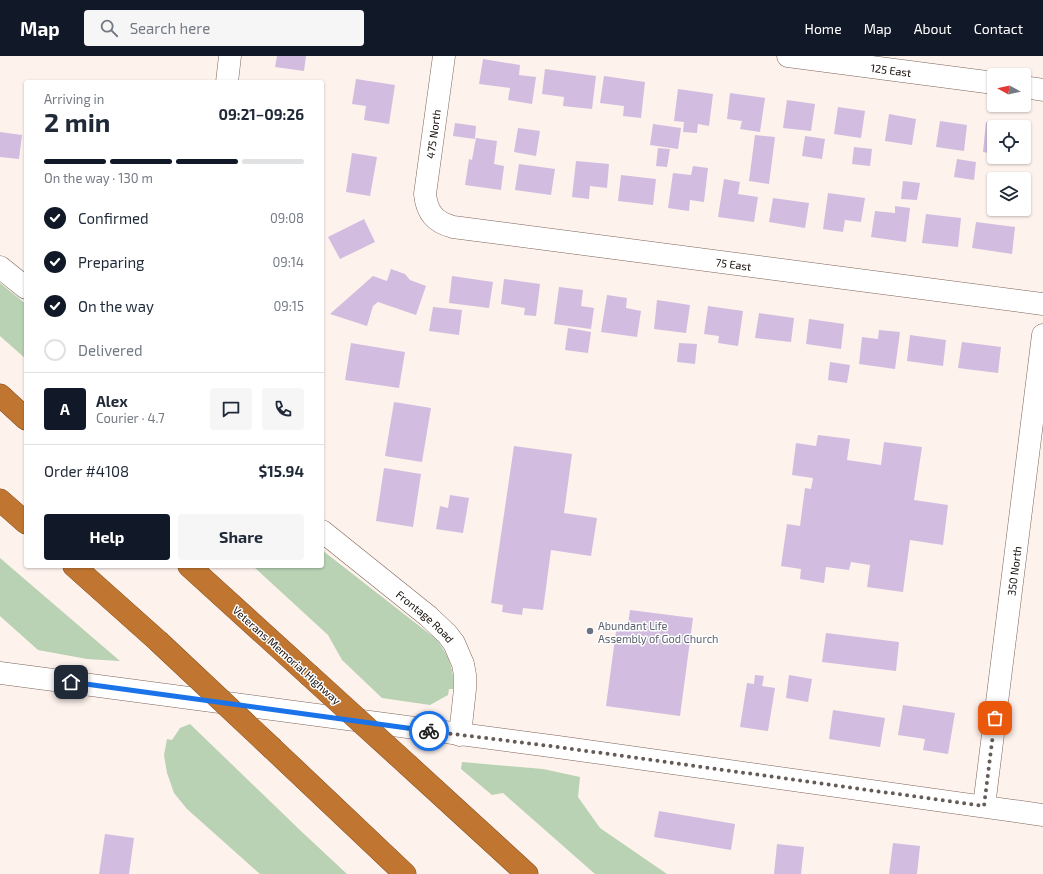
<!DOCTYPE html>
<meta charset="utf-8">
<style>
body{margin:0;font-family:"Exo 2",sans-serif;background:#f6f6f7;color:#1f2937;height:100vh;display:flex;flex-direction:column;font-size:15px;white-space:nowrap}
*{box-sizing:border-box;margin:0}
p{font-size:13px;color:#747a83}
.icon{flex:none;width:22px;height:22px;fill:none;stroke:currentColor;stroke-width:2;stroke-linecap:round;stroke-linejoin:round}
.map{position:relative;flex:1;overflow:hidden}
.details{position:absolute;left:24px;top:24px;width:300px;height:488px;display:flex;flex-direction:column;background:#fff;border-radius:4px;box-shadow:0 1px 3px #0004}
.details>*{flex:none}
.needle{width:26px;rotate:278deg}
.fabs{position:absolute;left:987px;top:12px;display:grid;gap:8px}
.fabs a{display:grid;place-items:center;width:44px;height:44px;border-radius:4px;background:#fff;box-shadow:0 1px 3px #0004;font-size:20px}
.pin{position:absolute;display:grid;place-items:center;width:34px;height:34px;color:#fff;margin:-17px;border-radius:8px;box-shadow:0 2px 6px #0006}
.courier{position:absolute;display:grid;place-items:center;width:40px;height:40px;margin:-20px;border:3px solid #1a73e8;border-radius:50%;background:#fff;color:#222;box-shadow:0 1px 5px #0007}
.head em{font-style:normal;font-weight:700}
.head div{display:flex;flex-direction:column-reverse}
.head{display:flex;align-items:center;justify-content:space-between;height:68px;padding:0 20px}
h1{font-size:26px;font-weight:700;line-height:30px}
.bar{display:grid;grid-template-columns:repeat(4,1fr);gap:6px 4px;align-content:center;height:48px;padding:0 20px}
.bar i{height:5px;border-radius:3px;background:#e0e1e3}
.bar .selected{background:#111827}
.bar p{grid-column:span 4}
.line{display:flex;align-items:center;gap:10px;padding:0 20px;border-top:1px solid #e0e1e3}
.line div{flex:1}
.round{display:grid;place-items:center;flex:none;width:42px;height:42px;border-radius:4px;background:#f6f6f7}
ol{padding:0 20px;list-style:none}
li{display:flex;align-items:center;gap:12px;height:44px}
li p{margin-inline-start:auto}
li .icon{padding:4px;border-radius:50%;background:#111827;color:#fff;stroke-width:4}
li:last-child{color:#747a83}
li i{width:22px;height:22px;border:2px solid #e0e1e3;border-radius:50%}
.action{display:flex;gap:8px;margin-top:auto;padding:8px 20px}
.action a{flex:1;height:46px;border-radius:4px;background:#111827;color:#fff;font-size:16px;font-weight:700;line-height:46px;text-align:center}
.action a+a{background:#f6f6f7;color:#1f2937}
header{display:flex;align-items:center;gap:24px;box-sizing:border-box;height:56px;padding:0 20px;background:#111827;color:#fff}
header strong{font-size:19px}
nav{display:flex;gap:22px;margin-inline-start:auto;font-size:14px}
.search{width:280px;height:36px;background:#f6f6f7;display:flex;align-items:center;gap:10px;box-sizing:border-box;padding:0 14px;border-radius:4px;color:#747a83;font-size:15px}
.map>svg:first-child{display:block}
.green{fill:#b8d2b3}
.building{fill:#d2bcdf}
.lines{fill:none;stroke-linecap:round;stroke-linejoin:round}
.minor-casing{stroke:#7d6458;stroke-width:23}
.highway-casing{stroke:#835022;stroke-width:23}
.minor{stroke:#fff;stroke-width:22}
.highway{stroke:#c07631;stroke-width:22}
.highway-bridge-casing{stroke:#835022;stroke-width:23;stroke-linecap:butt}
.highway-bridge{stroke:#c07631;stroke-width:22}
.done{stroke:#655b57;stroke-width:4;stroke-dasharray:0 7.2}
.route{stroke:#1a73e8;stroke-width:5}
.worship-dot{fill:#6b7280;stroke:#fff;stroke-width:1.5}
.labels{text-anchor:middle;dominant-baseline:central;stroke-width:3;stroke-linejoin:round;paint-order:stroke}
.street-label{font-size:11px;fill:#130a06;stroke:#fff}
.worship-label{font-size:11px;fill:#5b616d;stroke:#fff;text-anchor:start}
</style>
<header>
<strong>Map</strong>
<div class="search"><svg class="icon" aria-label="search" viewBox="0 0 24 24"><circle cx="10" cy="10" r="6"/><path d="M15 15l6 6"/></svg>Search here</div>
<nav><a>Home</a><a>Map</a><a>About</a><a>Contact</a></nav>
</header>
<div class="map">
<svg width="1043" height="818" viewBox="0 0 1043 818">
<rect width="100%" height="100%" fill="#fef2ed"/>
<g class="green">
<path d="M0,227L26,248V303L0,280Z"/>
<path d="M322,494L436,583C448,598 455,614 453,633H449L448,639L430,649L382,642L342,604L328,579L253,510H322Z"/>
<path d="M0,502L120,605L87,603L38,594L0,560Z"/>
<path d="M190,668L302,776L347,818H260L187,753L174,737L167,717L164,699L167,683L172,684L180,672Z"/>
<path d="M462,706L543,713L580,721L578,741L600,772L667,818H595L503,737L492,739L461,713Z"/>
</g>
<g class="building">
<path d="M277,0H306L304,15L275,11Z"/>
<path d="M483,3L520,9L519,19L536,21L532,48L508,44L510,32L479,28Z"/>
<path d="M545,13L596,20L592,53L563,50L564,41L542,38Z"/>
<path d="M604,20L645,26L641,62L623,60L624,50L600,47Z"/>
<path d="M356,23L395,29L389,68L364,64L366,50L352,48Z"/>
<path d="M678,33L713,38L709,70L698,68L697,77L683,76L684,66L674,65Z"/>
<path d="M730,37L765,42L760,76L740,73L742,65L727,63Z"/>
<path d="M787,44L815,48L811,75L783,72Z"/>
<path d="M838,51L865,55L861,82L834,78Z"/>
<path d="M889,58L916,63L912,89L885,85Z"/>
<path d="M940,65L967,69L964,95L936,91Z"/>
<path d="M986,66L1018,70L994,71V98L983,96Z"/>
<path d="M455,67L476,70L475,83L453,80Z"/>
<path d="M653,68L681,72L678,93L650,89Z"/>
<path d="M1024,71H1026L1025,82L1024,81Z"/>
<path d="M518,72L540,75L536,100L514,96Z"/>
<path d="M0,76L22,79L19,103L0,101Z"/>
<path d="M755,79L775,81L769,128L749,125Z"/>
<path d="M805,80L825,83L822,103L802,100Z"/>
<path d="M476,82L497,85L494,108L504,110L501,134L465,129L469,103L472,104Z"/>
<path d="M854,91L872,93L870,110L852,108Z"/>
<path d="M658,92L670,93L667,111L656,110Z"/>
<path d="M352,97L377,101L370,140L346,136Z"/>
<path d="M997,101H1023L1022,107L997,104Z"/>
<path d="M957,103L976,106L974,124L954,121Z"/>
<path d="M576,105L609,108L607,132L590,130L589,143L572,141Z"/>
<path d="M519,108L555,113L551,139L515,134Z"/>
<path d="M693,110L708,112L704,146L690,144L689,155L668,152L673,117L691,119Z"/>
<path d="M621,119L656,123L653,149L618,145Z"/>
<path d="M724,123L740,126L738,138L758,141L754,166L718,161Z"/>
<path d="M903,125L920,127L917,144L901,143Z"/>
<path d="M828,137L865,142L861,166L845,164L843,176L823,173Z"/>
<path d="M773,142L809,147L805,172L769,166Z"/>
<path d="M895,150L910,152L906,186L871,181L875,155L895,157Z"/>
<path d="M926,158L961,162L958,191L922,187Z"/>
<path d="M364,163L375,186L340,203L328,181Z"/>
<path d="M976,166L1015,171L1012,198L972,192Z"/>
<path d="M391,213L405,218L410,224L426,230L416,259L378,246L373,250L367,270L330,258L373,220L387,225Z"/>
<path d="M452,220L493,226L489,252L449,247Z"/>
<path d="M504,223L540,228L536,260L524,259L525,252L501,248Z"/>
<path d="M559,231L583,234L581,250L594,252L591,273L554,268Z"/>
<path d="M607,239L627,242L626,252L641,255L637,281L601,276Z"/>
<path d="M657,244L690,249L686,277L654,273Z"/>
<path d="M708,250L743,255L738,290L718,287L719,280L704,278Z"/>
<path d="M433,251L462,254L459,279L429,275Z"/>
<path d="M759,257L794,262L791,286L755,282Z"/>
<path d="M809,263L844,268L841,293L806,288Z"/>
<path d="M568,272L591,276L588,297L565,294Z"/>
<path d="M879,274L900,276L895,313L859,308L862,281L878,283Z"/>
<path d="M910,279L946,284L943,310L907,305Z"/>
<path d="M962,286L1001,291L998,317L958,312Z"/>
<path d="M351,287L405,296L399,332L345,324Z"/>
<path d="M679,287L697,288L695,308L677,306Z"/>
<path d="M830,306L850,309L847,327L828,324Z"/>
<path d="M394,346L431,352L422,406L385,400Z"/>
<path d="M818,379L850,383L847,404L881,409L884,386L922,391L914,444L948,449L943,489L910,484L903,536L867,531L870,509L851,506L849,514L826,511L824,527L800,523L801,513L781,510L787,468L800,470L805,432L811,433L813,422L792,419L796,387L816,390Z"/>
<path d="M514,390L572,398L564,457L597,462L591,500L551,494L543,554L523,552L522,559L502,556L503,549L491,547Z"/>
<path d="M384,412L421,418L413,471L376,465Z"/>
<path d="M450,439L469,442L463,477L436,473L440,450L448,452Z"/>
<path d="M630,554L693,562L680,660L606,650L617,568L628,569Z"/>
<path d="M826,577L899,586L896,615L822,606Z"/>
<path d="M755,619L764,620L762,630L775,632L768,675L740,671L747,627L754,628Z"/>
<path d="M789,619L812,623L808,646L786,642Z"/>
<path d="M903,649L955,657L948,698L923,694L925,683L898,679Z"/>
<path d="M833,654L885,662L880,691L829,683Z"/>
<path d="M659,755L735,768L731,794L654,781Z"/>
<path d="M105,778L134,782L129,818H99Z"/>
<path d="M893,787L920,790L917,818H889Z"/>
<path d="M777,788L804,791L801,818H774Z"/>
</g>
<g class="lines">
<defs>
<g id="minor">
<path id="s1" d="M444,0L425,138C427,157 435,166 453,171L1043,248"/>
<path id="s2" d="M788,0L994,27"/>
<path d="M227,26L230,0"/>
<path d="M1024,31L1043,34"/>
<path d="M0,211L26,232"/>
<path id="s3" d="M322,475L428,560L447,578L454,587L463,608L465,619V633L460,679"/>
<path d="M0,617L558,691L1043,759"/>
<path id="s4" d="M984,750L1043,279"/>
</g>
<g id="highway">
<path d="M0,339L26,363"/>
<path d="M0,444L26,467"/>
<path d="M74,510L158,585"/>
<path d="M189,510L309,619"/>
<path d="M273,693L405,818"/>
<path d="M409,710L527,818"/>
</g>
</defs>
<use href="#minor" class="minor-casing"/>
<use href="#highway" class="highway-casing"/>
<use href="#minor" class="minor"/>
<use href="#highway" class="highway"/>
<defs>
<g id="highway-bridge">
<path d="M158,585L273,693"/>
<path d="M309,619L409,710"/>
</g>
</defs>
<use href="#highway-bridge" class="highway-bridge-casing"/>
<use href="#highway-bridge" class="highway-bridge"/>
</g>
<g class="lines">
<path class="done" d="M429,675L558,691L984,750L995,662"/>
<path class="route" d="M71,626L429,675"/>
</g>
<circle class="worship-dot" cx="590" cy="575" r="4"/>
<g class="labels">
<g class="street-label">
<text stroke="none"><textPath href="#s2" startOffset="104">125 East</textPath></text>
<text transform="translate(433 78) rotate(-82)">475 North</text>
<text stroke="none"><textPath href="#s1" startOffset="469">75 East</textPath></text>
<text stroke="none"><textPath href="#s4" startOffset="237">350 North</textPath></text>
<text stroke="none"><textPath href="#s3" startOffset="134">Frontage Road</textPath></text>
<text transform="translate(287 599) rotate(42)">Veterans Memorial Highway</text>
</g>
<g class="worship-label">
<text x="598" y="569">Abundant Life<tspan x="598" dy="13">Assembly of God Church</tspan></text>
</g>
</g>
</svg>
<div class="fabs">
<a><svg class="needle" viewBox="-14 -14 28 28"><path d="M0-13l5 13h-10z" fill="#e53935"/><path d="M0 13l5-13h-10z" fill="#747a83"/></svg></a>
<a><svg class="icon" aria-label="locate" viewBox="0 0 24 24"><circle cx="12" cy="12" r="6"/><path d="M12 2v4M12 18v4M2 12h4M18 12h4"/></svg></a>
<a><svg class="icon" aria-label="layers" viewBox="0 0 24 24"><path d="M12 4l9 5-9 5-9-5zM3 14l9 5 9-5"/></svg></a>
</div>
<div class="pin" style="left:995px;top:662px;background:#ea580c"><svg class="icon" aria-label="bag" viewBox="0 0 24 24"><path d="M5 8h14l-1 12H6zM9 8a3 3 0 0 1 6 0"/></svg></div>
<div class="pin" style="left:71px;top:626px;background:#1f2937"><svg class="icon" aria-label="home" viewBox="0 0 24 24"><path d="M3 11l9-7 9 7M6 9v11h12V9"/></svg></div>
<div class="courier" style="left:429px;top:675px"><svg class="icon" aria-label="bike" viewBox="0 0 24 24"><circle cx="6" cy="16" r="4"/><circle cx="18" cy="16" r="4"/><path d="M6 16l4-8h5l3 8M10 8l3 8H6M13 5h3"/></svg></div>
<section class="details">
<div class="head"><div><h1>2 min</h1><p>Arriving in</p></div><em>09:21–09:26</em></div>
<div class="bar"><i class="selected"></i><i class="selected"></i><i class="selected"></i><i></i><p>On the way · 130 m</p></div>
<ol>
<li><svg class="icon" aria-label="check" viewBox="0 0 24 24"><path d="M5 12l5 5 9-10"/></svg>Confirmed<p>09:08</p></li>
<li><svg class="icon" aria-label="check" viewBox="0 0 24 24"><path d="M5 12l5 5 9-10"/></svg>Preparing<p>09:14</p></li>
<li><svg class="icon" aria-label="check" viewBox="0 0 24 24"><path d="M5 12l5 5 9-10"/></svg>On the way<p>09:15</p></li>
<li><i></i>Delivered</li>
</ol>
<div class="line" style="height:72px"><b class="round" style="background:#111827;color:#fff">A</b><div><b>Alex</b><p>Courier · 4.7</p></div><a class="round"><svg class="icon" aria-label="chat" viewBox="0 0 24 24"><path d="M4 5h16v11H9l-5 4z"/></svg></a><a class="round"><svg class="icon" aria-label="phone" viewBox="0 0 24 24"><path d="M5 4h4l2 5-3 2q2 4 5 5l2-3 5 2v4C11 20 4 13 5 4z"/></svg></a></div>
<div class="line" style="height:52px"><div>Order #4108</div><b>$15.94</b></div>
<div class="action"><a>Help</a><a>Share</a></div>
</section>
</div>
